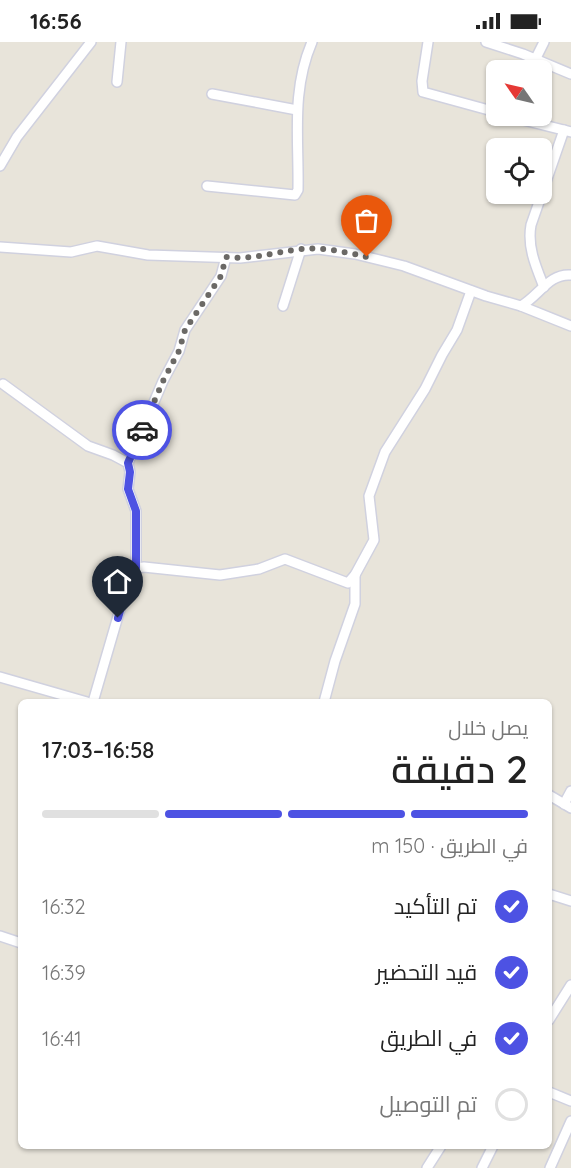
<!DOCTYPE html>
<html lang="ar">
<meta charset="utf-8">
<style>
body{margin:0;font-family:Quicksand,Cairo,sans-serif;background:#f6f6f6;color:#222;direction:rtl;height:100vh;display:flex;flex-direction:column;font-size:22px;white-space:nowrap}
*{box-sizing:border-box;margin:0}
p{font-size:20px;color:#767676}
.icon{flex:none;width:33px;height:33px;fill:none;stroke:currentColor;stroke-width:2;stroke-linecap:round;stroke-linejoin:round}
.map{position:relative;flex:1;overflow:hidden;direction:ltr}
.drawer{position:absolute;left:18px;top:657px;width:534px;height:450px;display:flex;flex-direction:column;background:#fff;border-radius:9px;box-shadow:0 2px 4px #0004;direction:rtl}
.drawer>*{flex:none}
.needle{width:39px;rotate:304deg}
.buttons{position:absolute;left:486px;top:18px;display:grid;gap:12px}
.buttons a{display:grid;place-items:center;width:66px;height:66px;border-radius:9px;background:#fff;box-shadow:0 2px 4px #0004;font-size:30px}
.pin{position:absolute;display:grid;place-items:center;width:51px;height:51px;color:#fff;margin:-62px -26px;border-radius:50% 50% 50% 0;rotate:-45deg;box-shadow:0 0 6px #0007}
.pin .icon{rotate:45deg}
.courier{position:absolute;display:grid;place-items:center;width:60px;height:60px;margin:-30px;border:4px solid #4d52e3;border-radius:50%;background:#fff;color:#222;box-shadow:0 2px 8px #0007}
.head em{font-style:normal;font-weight:600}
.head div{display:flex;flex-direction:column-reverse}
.head{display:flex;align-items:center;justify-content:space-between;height:102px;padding:0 24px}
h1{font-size:39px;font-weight:600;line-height:45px}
.bar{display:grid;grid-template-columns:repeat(4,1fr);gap:9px 6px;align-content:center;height:72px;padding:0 24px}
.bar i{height:8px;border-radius:4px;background:#e0e0e0}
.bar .current{background:#4d52e3}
.bar p{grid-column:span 4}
ol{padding:0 24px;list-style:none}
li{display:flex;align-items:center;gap:18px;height:66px}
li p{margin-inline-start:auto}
li .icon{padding:6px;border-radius:50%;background:#4d52e3;color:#fff;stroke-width:4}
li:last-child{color:#767676}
li i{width:33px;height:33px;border:3px solid #e0e0e0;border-radius:50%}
.status{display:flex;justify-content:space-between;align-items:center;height:42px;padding:0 30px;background:#fff;direction:ltr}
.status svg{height:16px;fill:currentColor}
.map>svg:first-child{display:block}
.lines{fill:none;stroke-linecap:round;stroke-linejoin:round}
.minor-casing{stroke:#d0d1df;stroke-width:12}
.minor{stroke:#fff;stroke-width:9}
.done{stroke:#6b6966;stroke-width:6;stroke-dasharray:0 10.8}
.route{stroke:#4d52e3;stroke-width:8}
</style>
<div class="status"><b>16:56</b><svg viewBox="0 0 49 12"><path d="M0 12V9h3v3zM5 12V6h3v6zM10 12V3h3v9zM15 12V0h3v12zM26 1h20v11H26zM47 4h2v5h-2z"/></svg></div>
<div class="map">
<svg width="571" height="1126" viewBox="0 0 571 1126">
<rect width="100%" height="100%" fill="#e8e4da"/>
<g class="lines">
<defs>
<g id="minor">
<path d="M428,0L422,39L423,50L496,70"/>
<path d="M486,0L523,12L571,32"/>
<path d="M535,18L544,0"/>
<path d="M117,40L121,0"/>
<path d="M212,52L297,68"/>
<path d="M508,74L571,90"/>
<path d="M0,124L17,95L91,0"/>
<path d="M207,144L295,153L298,148C299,96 291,49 312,0"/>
<path d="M0,205L71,210L97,204L148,213L240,216L318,207L355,212L404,224L486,254L521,264C539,254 549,231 571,233"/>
<path d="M544,245C536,225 527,205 531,183L564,88"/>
<path d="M283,264L301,207"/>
<path d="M521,264L571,284"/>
<path d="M3,342L88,404L113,413L128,421L130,430L128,447L136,469V526"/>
<path d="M128,421L163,339L179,309L185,288L221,234L226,215"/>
<path d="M0,635L87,660"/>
<path d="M93,660L130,533L136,526L144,525L220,533L259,527L285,517L348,541L355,533L374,498L369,454L385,410L425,347L442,313L457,288L471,249"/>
<path d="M324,660L335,619L355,562V533"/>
<path d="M549,753L571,766"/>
<path d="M564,762L571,749"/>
<path d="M549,852L571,859"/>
<path d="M0,894L21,901"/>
<path d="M549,978L571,943"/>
<path d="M549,1050L571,1059"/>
<path d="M427,1126L441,1104"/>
<path d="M482,1126L493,1104"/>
<path d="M550,1126L571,1079"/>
</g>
</defs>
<use href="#minor" class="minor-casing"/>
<use href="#minor" class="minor"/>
</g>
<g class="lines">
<path class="done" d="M142,388L163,339L179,309L185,288L221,234L226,215C252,218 275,210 301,207C322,205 346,210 367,215"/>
<path class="route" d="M118,576L130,533L136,526V469L128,447L130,430L128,421L142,388"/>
</g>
</svg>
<div class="buttons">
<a><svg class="needle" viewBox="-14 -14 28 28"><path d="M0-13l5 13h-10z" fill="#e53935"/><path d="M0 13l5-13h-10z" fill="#767676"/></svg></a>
<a><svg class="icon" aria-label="locate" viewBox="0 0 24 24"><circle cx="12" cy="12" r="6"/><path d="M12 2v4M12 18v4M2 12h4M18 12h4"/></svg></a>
</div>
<div class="pin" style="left:367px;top:215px;background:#ea580c"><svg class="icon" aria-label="bag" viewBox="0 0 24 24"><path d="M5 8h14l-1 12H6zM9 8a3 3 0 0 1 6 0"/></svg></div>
<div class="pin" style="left:118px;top:576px;background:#1f2937"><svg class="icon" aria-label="home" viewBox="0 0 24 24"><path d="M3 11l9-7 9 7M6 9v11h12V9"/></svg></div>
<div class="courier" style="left:142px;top:388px"><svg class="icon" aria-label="car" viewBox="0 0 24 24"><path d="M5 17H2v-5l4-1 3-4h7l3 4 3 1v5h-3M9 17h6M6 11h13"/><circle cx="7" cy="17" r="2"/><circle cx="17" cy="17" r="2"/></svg></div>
<section class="drawer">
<div class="head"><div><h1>2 دقيقة</h1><p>يصل خلال</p></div><em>16:58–17:03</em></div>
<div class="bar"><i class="current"></i><i class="current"></i><i class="current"></i><i></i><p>في الطريق · 150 m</p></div>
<ol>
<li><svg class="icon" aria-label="check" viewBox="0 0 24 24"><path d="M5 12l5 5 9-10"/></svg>تم التأكيد<p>16:32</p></li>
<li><svg class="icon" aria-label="check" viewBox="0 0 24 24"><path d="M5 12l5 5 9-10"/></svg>قيد التحضير<p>16:39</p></li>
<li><svg class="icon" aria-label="check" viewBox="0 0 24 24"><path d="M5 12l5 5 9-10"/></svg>في الطريق<p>16:41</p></li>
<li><i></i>تم التوصيل</li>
</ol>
</section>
</div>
